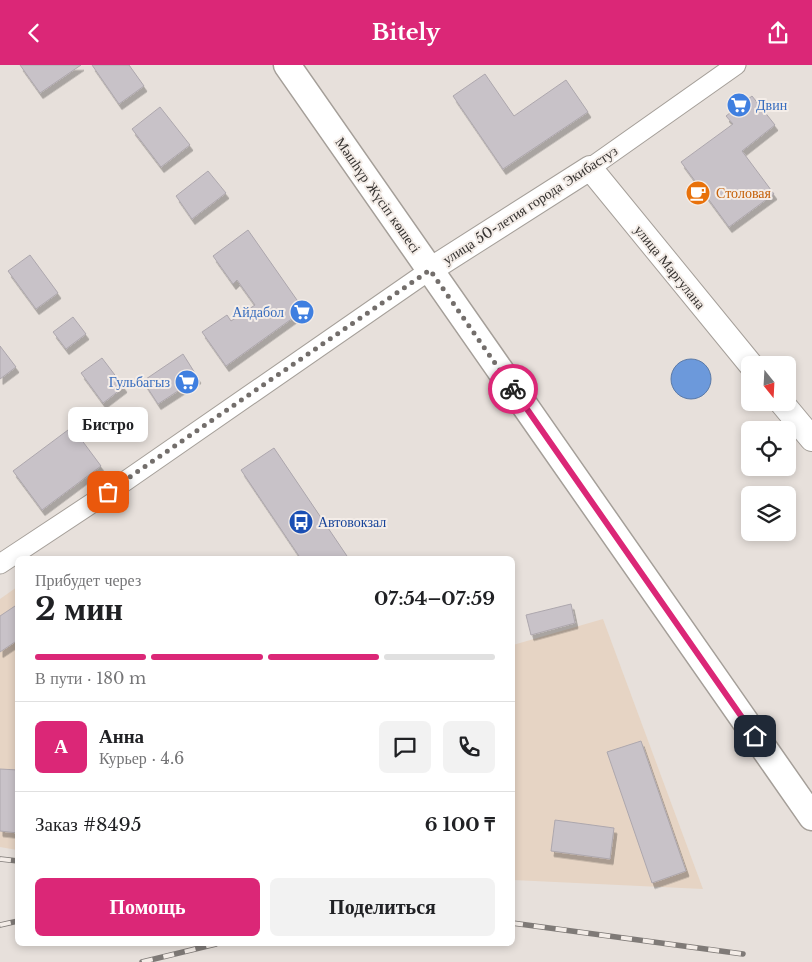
<!DOCTYPE html>
<html lang="ru">
<meta charset="utf-8">
<style>
body{margin:0;font-family:"Libre Baskerville",serif;background:#f2f2f2;color:#202124;height:100vh;display:flex;flex-direction:column;font-size:19px;white-space:nowrap}
*{box-sizing:border-box;margin:0}
p{font-size:16px;color:#757577}
.icon{flex:none;width:28px;height:28px;fill:none;stroke:currentColor;stroke-width:2;stroke-linecap:round;stroke-linejoin:round}
.map{position:relative;flex:1;overflow:hidden}
.drawer{position:absolute;left:15px;top:491px;width:500px;height:390px;display:flex;flex-direction:column;background:#fff;border-radius:8px;box-shadow:0 2px 8px #0003}
.drawer>*{flex:none}
.needle{width:32px;rotate:162deg}
.fabs{position:absolute;left:741px;top:291px;display:grid;gap:10px}
.fabs a{display:grid;place-items:center;width:55px;height:55px;border-radius:8px;background:#fff;box-shadow:0 2px 8px #0003;font-size:25px}
.pin{position:absolute;display:grid;place-items:center;width:42px;height:42px;color:#fff;margin:-21px;border-radius:10px;box-shadow:0 2px 8px #0006}
.courier{position:absolute;display:grid;place-items:center;width:50px;height:50px;margin:-25px;border:4px solid #db2777;border-radius:50%;background:#fff;color:#222;box-shadow:0 1px 6px #0007}
.bubble{position:absolute;height:35px;border-radius:8px;background:#fff;box-shadow:0 2px 8px #0003;font-size:16px;font-weight:800;line-height:35px;text-align:center}
.summary em{font-style:normal;font-weight:800}
.summary div{display:flex;flex-direction:column-reverse}
.summary{display:flex;align-items:center;justify-content:space-between;height:85px;padding:0 20px}
h1{font-size:32px;font-weight:800;line-height:38px}
.bar{display:grid;grid-template-columns:repeat(4,1fr);gap:8px 5px;align-content:center;height:60px;padding:0 20px}
.bar i{height:6px;border-radius:4px;background:#e0e0e0}
.bar .current{background:#db2777}
.bar p{grid-column:span 4}
.line{display:flex;align-items:center;gap:12px;padding:0 20px;border-top:1px solid #e0e0e0}
.line div{flex:1}
.round{display:grid;place-items:center;flex:none;width:52px;height:52px;border-radius:8px;background:#f2f2f2}
.button{display:flex;gap:10px;margin-top:auto;padding:10px 20px}
.button a{flex:1;height:58px;border-radius:8px;background:#db2777;color:#fff;font-size:20px;font-weight:800;line-height:58px;text-align:center}
.button a+a{background:#f2f2f2;color:#202124}
header{display:flex;justify-content:space-between;align-items:center;height:65px;padding:0 20px;background:#db2777;color:#fff;font-size:22px;font-weight:800}
.map>svg:first-child{display:block}
.industrial{fill:#e6d4c4}
.water{fill:#6c99db;stroke:#5b7aa7}
.building{fill:#c8c2c8;stroke:#ada7ad;filter:url(#shadow)}
.lines{fill:none;stroke-linecap:round;stroke-linejoin:round}
.minor-casing{stroke:#a59f99;stroke-width:21}
.tertiary-casing{stroke:#a59f99;stroke-width:26}
.secondary-casing{stroke:#a59f99;stroke-width:29}
.minor{stroke:#fff;stroke-width:19}
.tertiary{stroke:#fff;stroke-width:24}
.secondary{stroke:#fff;stroke-width:26}
.rail-casing{stroke:#7f7a77;stroke-width:5.5}
.rail{stroke:#f4ede8;stroke-width:4;stroke-dasharray:11;stroke-linecap:butt}
.done{stroke:#736e6b;stroke-width:5;stroke-dasharray:0 9}
.route{stroke:#db2777;stroke-width:6}
.labels{text-anchor:middle;dominant-baseline:central;stroke-width:4;stroke-linejoin:round;paint-order:stroke}
.shop-label{font-size:14px;fill:#366cbe;stroke:#f4ede8;text-anchor:end}
.food-label{font-size:14px;fill:#c56008;stroke:#f4ede8;text-anchor:start}
.street-label{font-size:14px;fill:#34312f;stroke:#f4ede8}
.transit-label{font-size:14px;fill:#164399;stroke:#f4ede8;text-anchor:start}
</style>
<header><svg class="icon" aria-label="back" viewBox="0 0 24 24"><path d="M15 5l-7 7 7 7"/></svg>Bitely<svg class="icon" aria-label="share" viewBox="0 0 24 24"><path d="M12 15V3M7 8l5-5 5 5M5 13v7h14v-7"/></svg></header>
<div class="map">
<svg width="812" height="897" viewBox="0 0 812 897">
<defs>
<filter id="shadow"><feDropShadow dx="3" dy="5.5" stdDeviation="0" flood-color="#0004"/></filter>
</defs>
<rect width="100%" height="100%" fill="#e7e0db"/>
<g class="industrial">
<path d="M17,522V785L0,782V534Z"/>
<path d="M603,554L703,824L513,815V580Z"/>
</g>
<circle class="water" cx="691" cy="314" r="20"/>
<g class="building">
<path d="M20,0H81L40,28Z"/>
<path d="M92,0H129L144,21L119,39Z"/>
<path d="M485,9L514,51L566,15L588,47L503,104L453,31Z"/>
<path d="M752,31L775,60L742,86L774,129L729,162L681,97L733,59L726,51Z"/>
<path d="M160,42L190,80L161,102L132,64Z"/>
<path d="M208,106L226,128L192,154L176,131Z"/>
<path d="M248,165L304,245L226,301L202,267L227,250L231,256L255,240L237,215L233,219L213,191Z"/>
<path d="M30,190L58,228L36,244L8,206Z"/>
<path d="M73,252L86,269L66,284L53,267Z"/>
<path d="M0,281L16,302L0,314Z"/>
<path d="M183,289L198,313L158,339L143,316Z"/>
<path d="M102,293L124,322L103,338L81,308Z"/>
<path d="M72,362L101,401L42,445L13,406Z"/>
<path d="M274,383L349,494H301L241,405Z"/>
<path d="M18,539V575L0,587V551Z"/>
<path d="M571,539L575,558L531,570L526,550Z"/>
<path d="M641,676L686,806L652,818L607,687Z"/>
<path d="M0,704L18,705V768L0,766Z"/>
<path d="M555,755L614,763L610,794L551,786Z"/>
</g>
<g class="lines">
<defs>
<g id="minor">
<path d="M590,103L736,0"/>
<path d="M0,499L124,417L430,205"/>
</g>
<g id="tertiary">
<path d="M430,205L590,103L751,300"/>
<path d="M782,338L812,374"/>
</g>
<path id="secondary" d="M287,0L812,752"/>
</defs>
<use href="#minor" class="minor-casing"/>
<use href="#tertiary" class="tertiary-casing"/>
<use href="#secondary" class="secondary-casing"/>
<use href="#minor" class="minor"/>
<use href="#tertiary" class="tertiary"/>
<use href="#secondary" class="secondary"/>
<defs>
<g id="rail">
<path d="M0,794L18,796"/>
<path d="M512,858L743,889"/>
<path d="M0,860L18,856"/>
<path d="M142,897L216,879"/>
</g>
</defs>
<use href="#rail" class="rail-casing"/>
<use href="#rail" class="rail"/>
</g>
<g class="lines">
<path class="done" d="M108,427L430,205L513,324"/>
<path class="route" d="M513,324L755,671"/>
</g>
<defs>
<symbol id="supermarket-disc" viewBox="-11 -11 22 22"><circle r="9.5" fill="#3f7fe0" stroke="#f4ede8"/><path d="M-6-5.5h2.5l.6 2H6L4.5 2H-2.5L-4.4-4H-6ZM-1.5 3.2a1.3 1.3 0 1 0 .1 0ZM3 3.2a1.3 1.3 0 1 0 .1 0Z" fill="#fff"/></symbol>
<symbol id="cafe-disc" viewBox="-11 -11 22 22"><circle r="9.5" fill="#e8710a" stroke="#f4ede8"/><path d="M-5.5-4.5H6V0H3Q3 3.5 0 3.5H-2.5Q-5.5 3.5-5.5 0ZM3-3.2v2h1.7v-2ZM-6 4.5H4V6H-6Z" fill="#fff"/></symbol>
<symbol id="bus-disc" viewBox="-11 -11 22 22"><circle r="9.5" fill="#1a4fb4" stroke="#f4ede8"/><path d="M-5-6H5V4H4V6H2V4H-2V6H-4V4H-5ZM-3.5-4V0h7V-4ZM-3.5 1.2v1.5H-2V1.2ZM2 1.2v1.5H3.5V1.2Z" fill="#fff"/></symbol>
</defs>
<g fill-rule="evenodd">
<use href="#supermarket-disc" x="725" y="26" width="28" height="28"/>
<use href="#cafe-disc" x="684" y="114" width="28" height="28"/>
<use href="#supermarket-disc" x="288" y="233" width="28" height="28"/>
<use href="#supermarket-disc" x="173" y="303" width="28" height="28"/>
<use href="#bus-disc" x="287" y="443" width="28" height="28"/>
</g>
<g class="labels">
<g class="shop-label">
<text x="756" y="40" text-anchor="start">Двин</text>
<text x="284" y="247">Айдабол</text>
<text x="170" y="317">Гульбагыз</text>
</g>
<g class="food-label">
<text x="716" y="128">Столовая</text>
</g>
<g class="street-label">
<text transform="translate(378 130) rotate(55)">Мәшһүр Жүсіп көшесі</text>
<text transform="translate(530 140) rotate(-33)">улица 50-летия города Экибастуз</text>
<text transform="translate(670 202) rotate(51)">улица Маргулана</text>
</g>
<g class="transit-label">
<text x="318" y="457">Автовокзал</text>
</g>
</g>
</svg>
<div class="fabs">
<a><svg class="needle" viewBox="-14 -14 28 28"><path d="M0-13l5 13h-10z" fill="#e53935"/><path d="M0 13l5-13h-10z" fill="#757577"/></svg></a>
<a><svg class="icon" aria-label="locate" viewBox="0 0 24 24"><circle cx="12" cy="12" r="6"/><path d="M12 2v4M12 18v4M2 12h4M18 12h4"/></svg></a>
<a><svg class="icon" aria-label="layers" viewBox="0 0 24 24"><path d="M12 4l9 5-9 5-9-5zM3 14l9 5 9-5"/></svg></a>
</div>
<div class="pin" style="left:108px;top:427px;background:#ea580c"><svg class="icon" aria-label="bag" viewBox="0 0 24 24"><path d="M5 8h14l-1 12H6zM9 8a3 3 0 0 1 6 0"/></svg></div>
<div class="pin" style="left:755px;top:671px;background:#1f2937"><svg class="icon" aria-label="home" viewBox="0 0 24 24"><path d="M3 11l9-7 9 7M6 9v11h12V9"/></svg></div>
<div class="courier" style="left:513px;top:324px"><svg class="icon" aria-label="bike" viewBox="0 0 24 24"><circle cx="6" cy="16" r="4"/><circle cx="18" cy="16" r="4"/><path d="M6 16l4-8h5l3 8M10 8l3 8H6M13 5h3"/></svg></div>
<div class="bubble" style="left:68px;top:342px;width:80px">Бистро</div>
<section class="drawer">
<div class="summary"><div><h1>2 мин</h1><p>Прибудет через</p></div><em>07:54–07:59</em></div>
<div class="bar"><i class="current"></i><i class="current"></i><i class="current"></i><i></i><p>В пути · 180 m</p></div>
<div class="line" style="height:90px"><b class="round" style="background:#db2777;color:#fff">А</b><div><b>Анна</b><p>Курьер · 4.6</p></div><a class="round"><svg class="icon" aria-label="chat" viewBox="0 0 24 24"><path d="M4 5h16v11H9l-5 4z"/></svg></a><a class="round"><svg class="icon" aria-label="phone" viewBox="0 0 24 24"><path d="M5 4h4l2 5-3 2q2 4 5 5l2-3 5 2v4C11 20 4 13 5 4z"/></svg></a></div>
<div class="line" style="height:65px"><div>Заказ #8495</div><b>6 100 ₸</b></div>
<div class="button"><a>Помощь</a><a>Поделиться</a></div>
</section>
</div>
